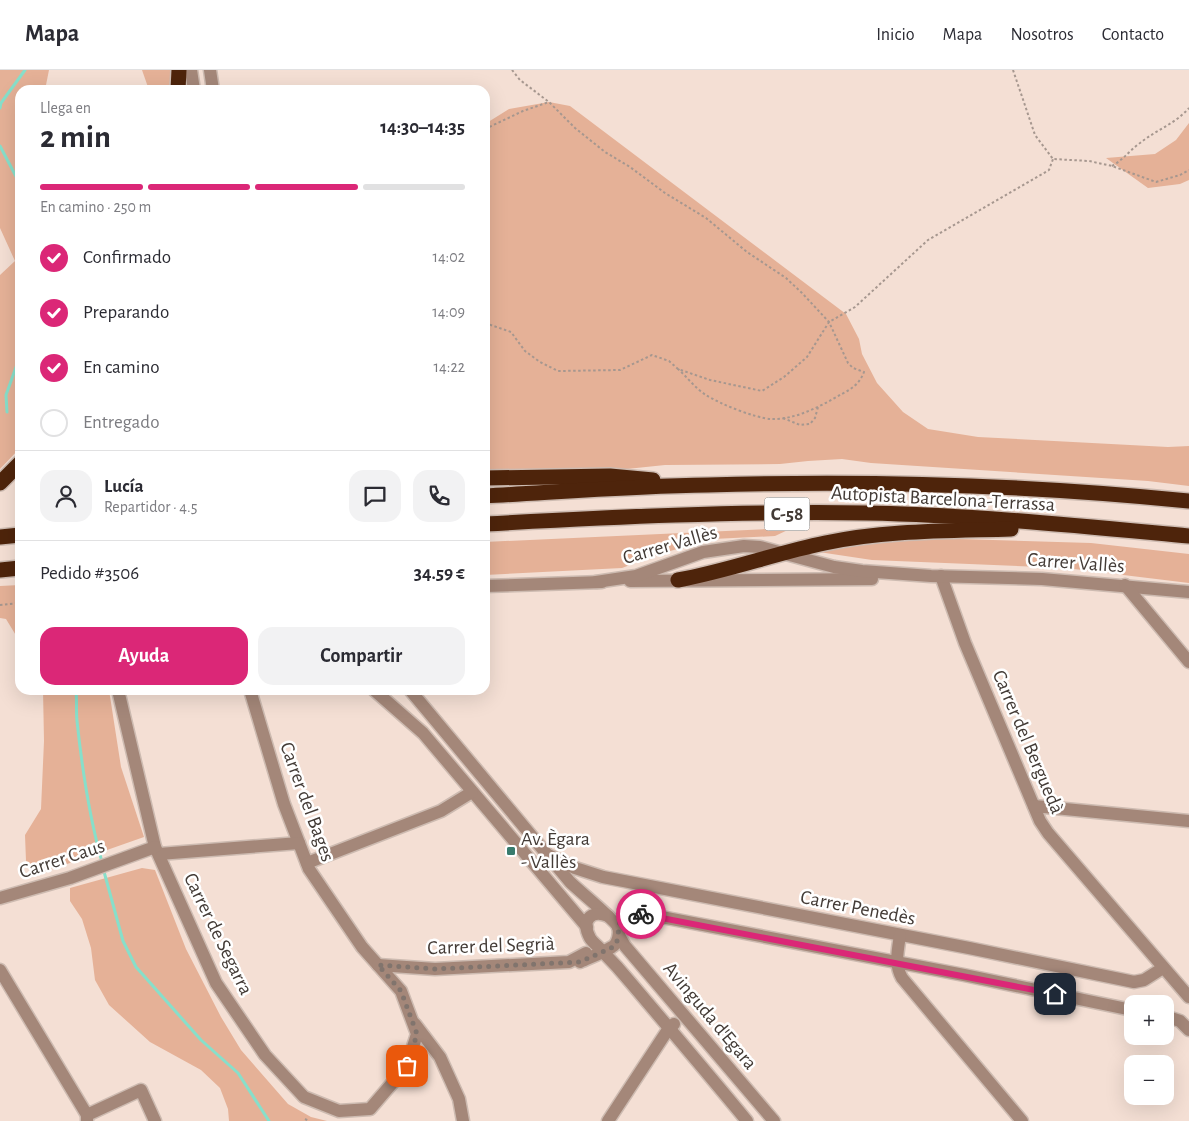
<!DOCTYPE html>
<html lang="es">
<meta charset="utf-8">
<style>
body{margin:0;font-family:"Alegreya Sans",sans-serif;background:#f2f2f3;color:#2b2b33;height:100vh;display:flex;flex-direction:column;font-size:19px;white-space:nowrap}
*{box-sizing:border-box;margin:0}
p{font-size:16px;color:#7c7c81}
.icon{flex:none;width:28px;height:28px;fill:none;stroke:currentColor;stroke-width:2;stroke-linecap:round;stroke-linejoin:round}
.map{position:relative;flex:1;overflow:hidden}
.sheet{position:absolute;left:15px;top:15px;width:475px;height:610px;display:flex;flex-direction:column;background:#fff;border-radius:15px;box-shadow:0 5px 20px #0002}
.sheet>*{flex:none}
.buttons{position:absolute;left:1124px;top:925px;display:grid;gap:10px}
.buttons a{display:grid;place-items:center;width:50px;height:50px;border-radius:10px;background:#fff;box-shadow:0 5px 20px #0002;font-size:25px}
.pin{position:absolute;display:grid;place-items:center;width:42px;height:42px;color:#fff;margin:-21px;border-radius:10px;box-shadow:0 2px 8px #0006}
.courier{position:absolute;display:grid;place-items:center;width:50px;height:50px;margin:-25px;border:4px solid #db2777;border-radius:50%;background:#fff;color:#222;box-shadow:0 1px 6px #0007}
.overview em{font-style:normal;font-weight:700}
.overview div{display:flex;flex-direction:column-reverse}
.overview{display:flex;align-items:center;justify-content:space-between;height:85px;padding:0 25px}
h1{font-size:32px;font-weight:700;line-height:38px}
.bar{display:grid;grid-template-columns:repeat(4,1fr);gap:8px 5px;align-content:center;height:60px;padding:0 25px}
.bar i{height:6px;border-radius:4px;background:#e1e1e2}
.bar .active{background:#db2777}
.bar p{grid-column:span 4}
.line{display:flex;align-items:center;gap:12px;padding:0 25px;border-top:1px solid #e1e1e2}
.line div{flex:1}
.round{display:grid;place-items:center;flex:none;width:52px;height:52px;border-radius:15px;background:#f2f2f3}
ol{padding:0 25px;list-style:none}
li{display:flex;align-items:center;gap:15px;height:55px}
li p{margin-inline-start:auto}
li .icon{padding:5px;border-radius:50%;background:#db2777;color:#fff;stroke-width:4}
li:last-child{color:#7c7c81}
li i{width:28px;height:28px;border:2px solid #e1e1e2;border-radius:50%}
.primary-button{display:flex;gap:10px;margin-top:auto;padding:10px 25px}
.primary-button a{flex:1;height:58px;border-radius:15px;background:#db2777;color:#fff;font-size:20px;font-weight:700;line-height:58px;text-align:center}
.primary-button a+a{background:#f2f2f3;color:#2b2b33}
header{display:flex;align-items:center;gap:30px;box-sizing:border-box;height:70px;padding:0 25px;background:#fff;border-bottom:1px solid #e1e1e2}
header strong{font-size:24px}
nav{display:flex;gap:28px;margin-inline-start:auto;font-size:18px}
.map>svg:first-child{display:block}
.green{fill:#e5b197}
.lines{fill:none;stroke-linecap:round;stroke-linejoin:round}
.stream{stroke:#87dfca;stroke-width:3}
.minor-casing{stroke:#cdbbb1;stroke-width:15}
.highway-casing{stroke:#cdbbb1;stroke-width:18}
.path{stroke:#a6978f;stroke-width:2;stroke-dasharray:2.5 2.5;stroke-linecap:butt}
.minor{stroke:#a48779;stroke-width:12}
.highway{stroke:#4e240b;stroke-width:15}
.done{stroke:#81746d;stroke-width:5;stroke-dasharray:0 9}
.route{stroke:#db2777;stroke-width:6}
.poi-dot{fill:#387b6d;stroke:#fff;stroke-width:2}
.labels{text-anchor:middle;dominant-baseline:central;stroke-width:5;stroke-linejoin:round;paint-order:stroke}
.shield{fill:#fff;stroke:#7b7672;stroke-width:1}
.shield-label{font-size:19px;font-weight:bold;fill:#433b36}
.street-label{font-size:20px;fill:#433b36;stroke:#fff}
.poi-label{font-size:20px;fill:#433b36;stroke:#fff;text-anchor:start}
</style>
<header>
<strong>Mapa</strong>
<nav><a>Inicio</a><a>Mapa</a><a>Nosotros</a><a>Contacto</a></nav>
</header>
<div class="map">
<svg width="1189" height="1051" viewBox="0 0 1189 1051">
<rect width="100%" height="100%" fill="#f4dfd4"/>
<g class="green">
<path d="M0,0H49L45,20H20V378L0,399V205L15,191L0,158Z"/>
<path d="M142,0H171L169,20H149Z"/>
<path d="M549,32L570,36L846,244L859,269L862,284L877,313L903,342L928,359L978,367L1168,377L1189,376V416L1148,411L871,393L842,389L808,391L780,394L665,395L598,402L485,408V54L509,39Z"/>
<path d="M1189,53V110L1180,114L1148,118L1106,88L1155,84L1176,70Z"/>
<path d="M792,458L775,466L713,469L656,485L622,498L485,505V472Z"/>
<path d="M893,467L1091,473L1189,484V513L1066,498L872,490L812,481Z"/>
<path d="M20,515V572L6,549L0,548V516Z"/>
<path d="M43,620H109L121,697L144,767L33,806L26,791L25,765L41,739L44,671Z"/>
<path d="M142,798L155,800L186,879L221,947L241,980L288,1034L311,1047L327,1051H229L228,1039L220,1018L201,1000L150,972L109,935L95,910L91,878L82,849L70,831V818Z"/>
</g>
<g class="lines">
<g class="stream">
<path d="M0,38L1,33L25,0"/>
<path d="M0,76L20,114"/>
<path d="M7,342L6,325L20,286"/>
<path d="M76,620C77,630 76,641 77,651C82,698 89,746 102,792"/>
<path d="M103,798L123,871L136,897L201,970L238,1003L269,1051"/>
</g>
<defs>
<g id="minor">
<path d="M191,0L194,20"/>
<path d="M210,0L213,20"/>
<path d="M941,506L965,573L1040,751L1048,763L1189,927"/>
<path d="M630,511L872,509"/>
<path d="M596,512L636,506L703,482L744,476L760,477L834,497L862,501L931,506L1042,509L1189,522"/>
<path d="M1125,515L1189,592"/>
<path d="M485,516L602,512"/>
<path d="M118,620L155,777L216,913L265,985L304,1027L339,1041L370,1039L407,996L417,964L401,921L362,877L309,799L284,734L250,620"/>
<path d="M374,620L423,663L587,857"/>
<path d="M410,620L570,812C578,820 616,851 618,857C620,863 618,874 612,877C602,883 591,887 580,892"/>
<path d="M1034,736L1189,751"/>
<path d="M159,784L299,773"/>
<path d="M546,784L575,798L603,807L969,878L1134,912L1144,910L1163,898"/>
<path d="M307,793L441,741L472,722"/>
<path d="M0,828L70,808L155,777"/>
<path d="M608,846C590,839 581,851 590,868C593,873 599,877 603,882C613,892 622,902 631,913C670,959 709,1005 747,1051"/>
<path d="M618,857C622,840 637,843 651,845L964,905L1132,940"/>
<path d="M619,865L625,876L774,1051"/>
<path d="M900,865C898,880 894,894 902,908L1022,1051"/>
<path d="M378,895L435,899L569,892L586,883"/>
<path d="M0,900L87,1045V1051"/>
<path d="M1165,946L1180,951L1189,960"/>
<path d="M415,954L440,987L459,1029L463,1051"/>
<path d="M87,1045L141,1020L155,1051"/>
<path d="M608,1051L669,958L674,954"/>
</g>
<g id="highway">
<path d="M178,20L179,0"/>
<path d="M485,408L610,406L653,410"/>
<path d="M0,413L20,393"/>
<path d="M485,426C559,422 634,416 708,415C869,410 1029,415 1189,431"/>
<path d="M485,454C612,447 739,441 866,443C974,445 1081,456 1189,466"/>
<path d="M0,467L20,465"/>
<path d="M0,500L20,498"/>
<path d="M678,510C728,501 776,483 825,473C886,460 949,461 1011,459"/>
</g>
</defs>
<use href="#minor" class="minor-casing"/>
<use href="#highway" class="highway-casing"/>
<g class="path">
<path d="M512,0L520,10L549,32L575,58L605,82L630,97L665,123L706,148L747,182L786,208L802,223L829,252L848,293L853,298L864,302C858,318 846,321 833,329C815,339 792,350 771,349C755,348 720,334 706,325C696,319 687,307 678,299"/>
<path d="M1013,0L1035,65L1053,89L1089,91L1112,96L1156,112L1180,105L1189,100"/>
<path d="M485,59L523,41L549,32"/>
<path d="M1112,96C1123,90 1130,80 1140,73C1156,60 1175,54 1189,38"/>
<path d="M485,253L511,262L525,281L540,292L558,301L620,300L652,285L669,291L678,299L710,310L762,321L784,307L807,287L829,252L855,237L928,170L1049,100L1053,89"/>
<path d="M783,348L800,355L810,354L815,348L818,337"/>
<path d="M0,535L20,533"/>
<path d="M305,1049L309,1051"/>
</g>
<use href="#minor" class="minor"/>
<use href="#highway" class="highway"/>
</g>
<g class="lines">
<path class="done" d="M407,996L417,964L401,921L378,895L435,899L580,892L613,877L617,871L620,850L624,845L641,844"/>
<path class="route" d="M641,844L1055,924"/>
</g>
<rect class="poi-dot" x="506" y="776" width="10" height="10" rx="2.5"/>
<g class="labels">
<rect class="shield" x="764.5" y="427.5" width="45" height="33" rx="4"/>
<g class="shield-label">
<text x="787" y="444">C-58</text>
</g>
<g class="street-label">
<text transform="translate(943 429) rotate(3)">Autopista Barcelona-Terrassa</text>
<text transform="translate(670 475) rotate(-16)">Carrer Vallès</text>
<text transform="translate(1076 493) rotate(4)">Carrer Vallès</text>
<text transform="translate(1028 672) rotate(67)">Carrer del Berguedà</text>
<text transform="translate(307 732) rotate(70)">Carrer del Bages</text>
<text transform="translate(62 789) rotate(-18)">Carrer Caus</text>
<text transform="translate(858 838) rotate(11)">Carrer Penedès</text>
<text transform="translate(218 864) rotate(64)">Carrer de Segarra</text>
<text transform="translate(491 876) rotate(-2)">Carrer del Segrià</text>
<text transform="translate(710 946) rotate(50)">Avinguda d'Egara</text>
</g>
<g class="poi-label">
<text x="521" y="769">Av. Ègara<tspan x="521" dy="23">- Vallès</tspan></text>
</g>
</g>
</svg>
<div class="buttons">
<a>+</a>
<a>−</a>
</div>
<div class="pin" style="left:407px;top:996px;background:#ea580c"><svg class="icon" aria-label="bag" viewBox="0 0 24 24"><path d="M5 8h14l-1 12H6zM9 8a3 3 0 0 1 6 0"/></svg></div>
<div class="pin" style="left:1055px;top:924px;background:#1f2937"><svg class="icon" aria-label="home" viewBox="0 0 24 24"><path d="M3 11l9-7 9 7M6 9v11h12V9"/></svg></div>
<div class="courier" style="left:641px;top:844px"><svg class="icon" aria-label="bike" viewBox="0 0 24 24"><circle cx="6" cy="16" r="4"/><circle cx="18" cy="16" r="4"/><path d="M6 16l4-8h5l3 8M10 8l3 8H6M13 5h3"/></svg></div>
<section class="sheet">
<div class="overview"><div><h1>2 min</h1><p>Llega en</p></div><em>14:30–14:35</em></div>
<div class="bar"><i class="active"></i><i class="active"></i><i class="active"></i><i></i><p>En camino · 250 m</p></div>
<ol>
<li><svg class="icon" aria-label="check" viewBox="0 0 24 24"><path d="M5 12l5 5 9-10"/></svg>Confirmado<p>14:02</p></li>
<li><svg class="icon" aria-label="check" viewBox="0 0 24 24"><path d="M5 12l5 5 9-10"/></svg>Preparando<p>14:09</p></li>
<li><svg class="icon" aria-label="check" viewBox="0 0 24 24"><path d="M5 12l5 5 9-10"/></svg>En camino<p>14:22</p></li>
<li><i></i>Entregado</li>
</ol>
<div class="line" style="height:90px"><a class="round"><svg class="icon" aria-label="person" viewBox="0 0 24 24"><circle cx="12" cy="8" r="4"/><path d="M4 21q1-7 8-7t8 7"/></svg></a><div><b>Lucía</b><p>Repartidor · 4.5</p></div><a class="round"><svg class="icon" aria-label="chat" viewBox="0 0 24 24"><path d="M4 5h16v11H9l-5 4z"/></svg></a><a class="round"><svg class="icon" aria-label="phone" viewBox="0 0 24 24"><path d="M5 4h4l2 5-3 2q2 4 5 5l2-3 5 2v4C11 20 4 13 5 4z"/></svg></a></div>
<div class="line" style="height:65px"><div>Pedido #3506</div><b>34.59 €</b></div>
<div class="primary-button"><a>Ayuda</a><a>Compartir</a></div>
</section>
</div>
